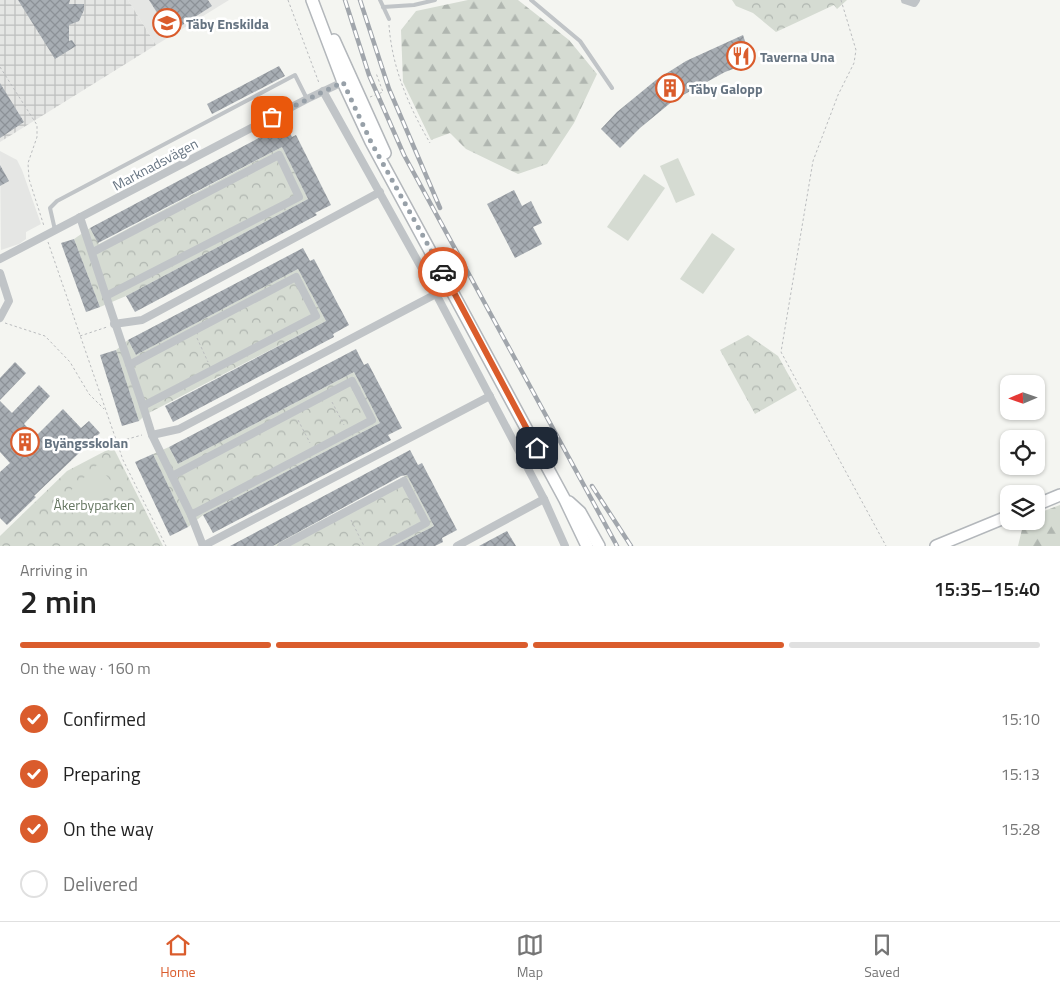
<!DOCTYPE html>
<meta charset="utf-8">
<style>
body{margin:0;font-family:"Titillium Web",sans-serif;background:#f6f6f6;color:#222;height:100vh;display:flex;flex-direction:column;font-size:19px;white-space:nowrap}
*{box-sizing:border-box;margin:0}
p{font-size:16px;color:#767676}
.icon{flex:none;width:28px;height:28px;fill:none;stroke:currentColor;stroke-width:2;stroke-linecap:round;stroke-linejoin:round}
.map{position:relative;height:546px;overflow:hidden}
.drawer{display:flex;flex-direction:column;background:#fff;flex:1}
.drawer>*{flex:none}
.needle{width:32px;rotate:268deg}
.fabs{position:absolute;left:1000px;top:375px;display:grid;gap:10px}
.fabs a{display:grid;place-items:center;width:45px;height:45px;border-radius:10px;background:#fff;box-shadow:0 1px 4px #0004;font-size:25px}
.pin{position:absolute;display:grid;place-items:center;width:42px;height:42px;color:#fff;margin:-21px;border-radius:10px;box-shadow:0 2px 8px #0006}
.courier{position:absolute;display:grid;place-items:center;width:50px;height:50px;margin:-25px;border:4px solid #da5c2c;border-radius:50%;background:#fff;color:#222;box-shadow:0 1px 6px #0007}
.summary em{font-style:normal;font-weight:600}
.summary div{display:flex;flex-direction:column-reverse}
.summary{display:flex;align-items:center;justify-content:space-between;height:85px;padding:0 20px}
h1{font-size:32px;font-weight:600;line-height:38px}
.bar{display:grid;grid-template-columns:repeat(4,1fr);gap:8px 5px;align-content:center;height:60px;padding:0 20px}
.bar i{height:6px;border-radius:4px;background:#e0e0e0}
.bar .active{background:#da5c2c}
.bar p{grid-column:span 4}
ol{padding:0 20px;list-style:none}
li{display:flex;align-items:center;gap:15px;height:55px}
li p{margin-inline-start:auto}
li .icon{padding:5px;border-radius:50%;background:#da5c2c;color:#fff;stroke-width:4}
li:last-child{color:#767676}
li i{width:28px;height:28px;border:2px solid #e0e0e0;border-radius:50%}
.tab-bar{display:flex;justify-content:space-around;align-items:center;height:70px;border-top:1px solid #e0e0e0;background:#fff;font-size:14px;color:#767676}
.tab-bar a{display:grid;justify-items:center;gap:2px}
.tab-bar .active{color:#da5c2c}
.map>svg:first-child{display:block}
.built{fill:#e5e6e4}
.industrial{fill:url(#industrial-grid)}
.forest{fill:url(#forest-firs)}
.park{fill:url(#park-crowns)}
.garden{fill:#d5dbd2}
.building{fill:url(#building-cross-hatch)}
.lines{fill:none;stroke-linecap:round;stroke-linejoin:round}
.secondary-casing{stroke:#b3b7bb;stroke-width:14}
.path{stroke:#babcbe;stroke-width:1;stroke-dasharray:2.5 2.5;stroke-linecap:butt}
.lane{stroke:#c0c4c7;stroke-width:4}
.street{stroke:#c0c4c7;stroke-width:8}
.secondary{stroke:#fff;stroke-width:11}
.rail-casing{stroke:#a1a6ac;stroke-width:4.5}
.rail{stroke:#fff;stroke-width:2.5;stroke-dasharray:8;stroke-linecap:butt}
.done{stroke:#97a0a8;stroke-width:5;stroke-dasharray:0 9}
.route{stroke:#da5c2c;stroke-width:6}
.labels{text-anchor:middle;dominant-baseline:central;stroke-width:5;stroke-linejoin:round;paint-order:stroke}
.poi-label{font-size:14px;font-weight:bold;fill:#657381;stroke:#fff;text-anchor:start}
.street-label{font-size:14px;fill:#657381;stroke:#fff}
.park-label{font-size:14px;fill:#677863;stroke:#fff}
</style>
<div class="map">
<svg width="1060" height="546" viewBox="0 0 1060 546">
<defs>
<pattern id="industrial-grid" width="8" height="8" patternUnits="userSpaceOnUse" patternTransform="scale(1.25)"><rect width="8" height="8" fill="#e5e6e4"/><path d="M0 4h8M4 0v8" fill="none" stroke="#bdbfbe"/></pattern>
<pattern id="forest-firs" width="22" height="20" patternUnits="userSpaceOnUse" patternTransform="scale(1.25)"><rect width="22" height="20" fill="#d5dbd2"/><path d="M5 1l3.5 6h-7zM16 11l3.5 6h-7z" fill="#b0b6b0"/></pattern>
<pattern id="park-crowns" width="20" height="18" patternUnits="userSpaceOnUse" patternTransform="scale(1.25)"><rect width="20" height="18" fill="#d5dbd2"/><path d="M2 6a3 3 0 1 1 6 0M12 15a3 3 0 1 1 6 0" fill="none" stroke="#b0b6b0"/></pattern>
<pattern id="building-cross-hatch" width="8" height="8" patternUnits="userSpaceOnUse" patternTransform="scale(1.25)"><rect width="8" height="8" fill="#a7adb3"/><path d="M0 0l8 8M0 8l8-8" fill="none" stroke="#8c9197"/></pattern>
</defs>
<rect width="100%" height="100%" fill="#f4f5f1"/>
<g class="built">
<path d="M128,0H229L156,45Z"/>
<path d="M0,151L17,160L22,170L41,224L26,232V239L19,244L1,250Z"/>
</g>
<path class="industrial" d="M0,0H128L156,45L0,142Z"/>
<g class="forest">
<path d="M468,0H518L569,40L597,74L574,123L547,164L518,174L466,149L450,133L431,140L403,82L401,30L416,11Z"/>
<path d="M1060,505V546H1018L1024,521H1036V514Z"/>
</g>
<g class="park">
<path d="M732,0H847L837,9L834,5L776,32L753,13L736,6Z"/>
<path d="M282,147L308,199L126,296L100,307L74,239L90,228L99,244Z"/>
<path d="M298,269L326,321L145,415L139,421L116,350L128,340L136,355Z"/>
<path d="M748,335L778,356L797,390L755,414L720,350Z"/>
<path d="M354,372L380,423L203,515L188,527L153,454L169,447L178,464Z"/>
<path d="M113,447L163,546H0V536L67,471Z"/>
<path d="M407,475L434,526L395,546H273Z"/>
</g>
<g class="garden">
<path d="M678,158L695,195L676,203L660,166Z"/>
<path d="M644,174L665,188L628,241L607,227Z"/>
<path d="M712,233L735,249L703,294L680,279Z"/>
<path d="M97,465L113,483L80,513L65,496Z"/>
</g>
<g class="building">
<path d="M18,0H70L69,4H84V10L79,21L69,25V41L72,40L76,46L55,59Z"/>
<path d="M149,0H208L212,6L170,33Z"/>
<path d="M743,35L752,62L725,72L674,100L640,128L620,148L601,129L617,112L656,80L686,61Z"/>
<path d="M279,66L285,76L212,114L207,104Z"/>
<path d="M0,83L24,122L0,138Z"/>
<path d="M285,124L292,137L296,135L331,205L315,213L317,215L135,312L126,296L308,199L282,147L98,243L90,228Z"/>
<path d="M0,165L9,181L0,186Z"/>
<path d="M514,190L522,206L531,201L542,223L533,227L542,244L515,258L487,204Z"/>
<path d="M74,239L100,307L86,312L61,243Z"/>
<path d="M303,248L310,261L314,259L349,325L333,334L334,337L173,422L165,406L326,321L298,269L136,355L128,340Z"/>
<path d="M356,349L364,365L368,363L402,428L388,435L391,440L213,533L203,515L380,423L354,372L178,464L169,447Z"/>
<path d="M116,350L139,421L122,426L100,355Z"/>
<path d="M15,362L26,373L0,400V378Z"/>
<path d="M39,385L50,396L24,424L36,436L63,409L81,428L89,421L100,433L34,496L36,497L7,525L0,518V472L10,463L0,452V401L12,413Z"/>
<path d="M410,450L418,465L422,463L457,530L442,538L443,542L435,546H395L434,526L407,475L401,476L273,546H230Z"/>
<path d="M153,454L188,527L170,536L135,462Z"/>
<path d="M507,531L516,546H479Z"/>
</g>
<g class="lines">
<defs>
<g id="secondary">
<path d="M312,0L343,82L371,142L565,500L587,546"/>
<path d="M334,40L385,153"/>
<path d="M569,502L580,512L599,546"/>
<path d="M1036,505L1060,495"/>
<path d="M936,546L1009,516"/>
</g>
</defs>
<use href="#secondary" class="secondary-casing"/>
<g class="path">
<path d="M288,0L319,83"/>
<path d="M841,0L856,50L854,63L838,95L813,161L781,352L886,546"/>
<path d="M389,25C392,68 409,107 430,143"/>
<path d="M0,67L37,125V137L28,163L29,179L44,226"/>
<path d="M370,97L383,92L376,73"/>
<path d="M48,242L123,460L166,546"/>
<path d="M5,323L45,336L70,362L89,394L104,409"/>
<path d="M80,336L107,327"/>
<path d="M197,338L208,362"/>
<path d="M332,402L344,425"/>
<path d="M298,420L310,443"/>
<path d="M117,442L142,435"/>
<path d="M351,520L364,546"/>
</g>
<g class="lane">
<path d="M380,0L389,19"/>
<path d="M531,0L580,41L612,88"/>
<path d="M383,7L414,5L435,0"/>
<path d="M55,230L50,208L57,201L295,75L307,99"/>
</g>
<g class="street">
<path d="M905,0L914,3L916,0"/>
<path d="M323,91L436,294L544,499L565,546"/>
<path d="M80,217L106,296L299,197L279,155L93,252"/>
<path d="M0,259L307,99L347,80"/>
<path d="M0,273L9,301L0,318"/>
<path d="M106,296L143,406L316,316L296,277L129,365"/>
<path d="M114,324L142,320L380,192"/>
<path d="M143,406L152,435L191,515"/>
<path d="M152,435L179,429L436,294"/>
<path d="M172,476L352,381L372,420L191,515L203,546"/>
<path d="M203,546L490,396"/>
<path d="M282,546L404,481L426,523L383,546"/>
<path d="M457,546L544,499"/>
</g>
<use href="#secondary" class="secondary"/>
<defs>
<g id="rail">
<path d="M345,0L369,75L404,155L617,546"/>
<path d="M360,0L389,89L440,208"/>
<path d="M592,486L631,546"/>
</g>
</defs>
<use href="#rail" class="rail-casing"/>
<use href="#rail" class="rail"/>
</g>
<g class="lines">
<path class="done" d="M272,117L343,82L371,142L443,272"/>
<path class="route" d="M443,272L537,448"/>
</g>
<defs>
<symbol id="school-ring" viewBox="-11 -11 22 22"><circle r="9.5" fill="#fff" stroke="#da5c2c" stroke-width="1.5"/><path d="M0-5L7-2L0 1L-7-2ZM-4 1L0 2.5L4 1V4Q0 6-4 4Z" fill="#da5c2c"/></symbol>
<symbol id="restaurant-ring" viewBox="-11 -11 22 22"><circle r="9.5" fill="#fff" stroke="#da5c2c" stroke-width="1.5"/><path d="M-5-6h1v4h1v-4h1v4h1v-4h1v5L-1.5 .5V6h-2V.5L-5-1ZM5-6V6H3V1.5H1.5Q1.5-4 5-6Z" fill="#da5c2c"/></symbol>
<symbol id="building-ring" viewBox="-11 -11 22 22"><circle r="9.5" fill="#fff" stroke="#da5c2c" stroke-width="1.5"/><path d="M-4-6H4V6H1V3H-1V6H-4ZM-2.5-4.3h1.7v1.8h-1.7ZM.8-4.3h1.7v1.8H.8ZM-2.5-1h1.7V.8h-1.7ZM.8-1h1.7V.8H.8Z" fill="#da5c2c"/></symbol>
</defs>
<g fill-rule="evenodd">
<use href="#school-ring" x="151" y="7" width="32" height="32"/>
<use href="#restaurant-ring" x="725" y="40" width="32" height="32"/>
<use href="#building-ring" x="654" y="72" width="32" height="32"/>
<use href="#building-ring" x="9" y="426" width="32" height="32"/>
</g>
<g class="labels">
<g class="poi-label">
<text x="186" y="23">Täby Enskilda</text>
<text x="760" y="56">Taverna Una</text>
<text x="689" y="88">Täby Galopp</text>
<text x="44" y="442">Byängsskolan</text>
</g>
<g class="street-label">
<text transform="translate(155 164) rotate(-28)">Marknadsvägen</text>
</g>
<g class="park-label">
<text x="94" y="504">Åkerbyparken</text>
</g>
</g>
</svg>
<div class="fabs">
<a><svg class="needle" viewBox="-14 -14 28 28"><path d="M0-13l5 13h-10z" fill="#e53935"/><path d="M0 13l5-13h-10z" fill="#767676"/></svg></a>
<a><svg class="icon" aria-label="locate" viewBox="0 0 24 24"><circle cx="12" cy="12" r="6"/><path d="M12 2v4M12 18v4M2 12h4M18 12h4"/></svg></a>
<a><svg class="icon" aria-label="layers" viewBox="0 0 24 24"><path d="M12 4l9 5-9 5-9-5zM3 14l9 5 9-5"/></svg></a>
</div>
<div class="pin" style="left:272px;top:117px;background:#ea580c"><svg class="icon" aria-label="bag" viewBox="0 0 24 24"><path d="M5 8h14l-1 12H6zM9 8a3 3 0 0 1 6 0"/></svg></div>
<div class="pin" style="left:537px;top:448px;background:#1f2937"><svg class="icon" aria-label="home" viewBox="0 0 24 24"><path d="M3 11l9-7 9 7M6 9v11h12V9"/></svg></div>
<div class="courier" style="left:443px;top:272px"><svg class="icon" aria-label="car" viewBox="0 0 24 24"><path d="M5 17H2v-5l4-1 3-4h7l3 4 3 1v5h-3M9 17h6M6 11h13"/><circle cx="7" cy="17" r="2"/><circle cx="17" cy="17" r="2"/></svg></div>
</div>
<section class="drawer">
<div class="summary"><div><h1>2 min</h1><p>Arriving in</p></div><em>15:35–15:40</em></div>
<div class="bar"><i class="active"></i><i class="active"></i><i class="active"></i><i></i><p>On the way · 160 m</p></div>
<ol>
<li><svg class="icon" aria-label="check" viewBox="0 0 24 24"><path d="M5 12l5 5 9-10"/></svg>Confirmed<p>15:10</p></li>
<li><svg class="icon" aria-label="check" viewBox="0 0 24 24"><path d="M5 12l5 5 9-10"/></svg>Preparing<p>15:13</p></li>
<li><svg class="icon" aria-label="check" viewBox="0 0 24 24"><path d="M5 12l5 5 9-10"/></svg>On the way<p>15:28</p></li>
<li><i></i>Delivered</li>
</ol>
</section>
<nav class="tab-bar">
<a class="active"><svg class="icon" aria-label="home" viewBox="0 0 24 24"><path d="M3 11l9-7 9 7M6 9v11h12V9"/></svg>Home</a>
<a><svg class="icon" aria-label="map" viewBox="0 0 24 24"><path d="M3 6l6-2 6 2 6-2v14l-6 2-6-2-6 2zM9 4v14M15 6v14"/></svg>Map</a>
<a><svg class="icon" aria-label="saved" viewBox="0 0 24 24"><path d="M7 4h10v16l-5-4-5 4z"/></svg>Saved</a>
</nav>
